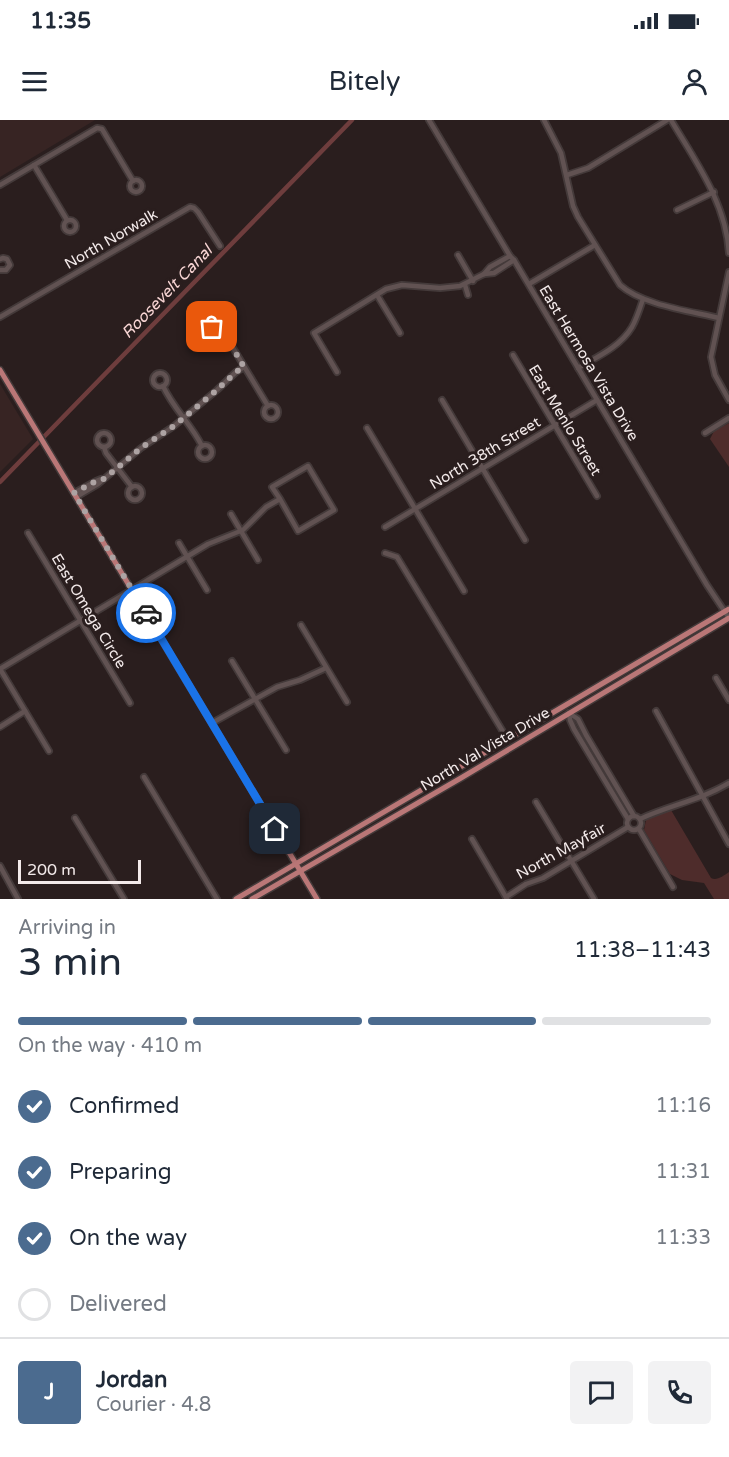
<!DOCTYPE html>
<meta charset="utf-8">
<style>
body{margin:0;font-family:"Varela Round",sans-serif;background:#f2f2f3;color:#1f2937;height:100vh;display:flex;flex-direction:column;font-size:22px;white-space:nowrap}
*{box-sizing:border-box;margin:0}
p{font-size:20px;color:#747a83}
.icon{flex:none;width:33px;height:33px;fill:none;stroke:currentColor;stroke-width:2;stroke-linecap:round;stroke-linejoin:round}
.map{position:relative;height:779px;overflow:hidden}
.details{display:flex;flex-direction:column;background:#fff;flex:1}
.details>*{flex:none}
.scale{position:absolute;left:18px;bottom:15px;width:123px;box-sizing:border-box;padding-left:6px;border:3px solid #f3eaea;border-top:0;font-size:16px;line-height:21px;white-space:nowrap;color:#f3eaea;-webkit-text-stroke:4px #2a1e1e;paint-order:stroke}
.pin{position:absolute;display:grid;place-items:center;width:51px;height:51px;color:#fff;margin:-26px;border-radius:12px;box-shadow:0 3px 9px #0006}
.courier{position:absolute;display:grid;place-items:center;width:60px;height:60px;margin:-30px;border:4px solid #1a73e8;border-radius:50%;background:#fff;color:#222;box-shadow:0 2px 8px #0007}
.head em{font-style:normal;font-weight:600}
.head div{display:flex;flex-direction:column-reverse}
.head{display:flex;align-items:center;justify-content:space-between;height:102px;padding:0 18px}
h1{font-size:39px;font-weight:600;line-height:45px}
.bar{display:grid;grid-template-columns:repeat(4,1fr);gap:9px 6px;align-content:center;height:72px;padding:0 18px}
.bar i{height:8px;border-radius:4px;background:#e0e1e3}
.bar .selected{background:#4b6b8f}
.bar p{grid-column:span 4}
.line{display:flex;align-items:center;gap:15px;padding:0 18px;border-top:2px solid #e0e1e3}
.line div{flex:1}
.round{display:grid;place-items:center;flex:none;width:63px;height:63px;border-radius:6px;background:#f2f2f3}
ol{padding:0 18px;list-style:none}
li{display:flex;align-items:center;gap:18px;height:66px}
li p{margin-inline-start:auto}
li .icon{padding:6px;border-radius:50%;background:#4b6b8f;color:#fff;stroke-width:4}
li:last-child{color:#747a83}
li i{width:33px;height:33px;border:3px solid #e0e1e3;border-radius:50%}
.status{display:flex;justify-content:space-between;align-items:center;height:42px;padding:0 30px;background:#fff;direction:ltr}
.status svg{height:16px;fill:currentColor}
header{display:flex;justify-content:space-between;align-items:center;height:78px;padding:0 18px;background:#fff;font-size:27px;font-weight:600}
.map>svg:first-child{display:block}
.built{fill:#372423}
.green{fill:#4e2c2b}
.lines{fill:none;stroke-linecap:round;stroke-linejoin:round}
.canal{stroke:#6e3d3d;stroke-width:4.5}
.minor-casing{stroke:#443a3a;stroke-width:8}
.major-casing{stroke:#443a3a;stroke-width:8}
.minor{stroke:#615252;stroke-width:4.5}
.major{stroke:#ba7777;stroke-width:5}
.done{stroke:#ada3a3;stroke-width:6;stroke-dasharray:0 10.8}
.route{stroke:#1a73e8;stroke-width:8}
.labels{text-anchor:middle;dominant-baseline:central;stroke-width:6;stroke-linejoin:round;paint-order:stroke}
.street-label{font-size:15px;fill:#f3eaea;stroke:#2a1e1e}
.water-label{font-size:16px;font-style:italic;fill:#f8d5d4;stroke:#2a1e1e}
</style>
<div class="status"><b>11:35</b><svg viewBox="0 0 49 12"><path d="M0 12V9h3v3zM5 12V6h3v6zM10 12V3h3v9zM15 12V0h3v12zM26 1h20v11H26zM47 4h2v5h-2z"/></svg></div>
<header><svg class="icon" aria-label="menu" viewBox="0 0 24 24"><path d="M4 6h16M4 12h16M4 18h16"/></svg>Bitely<svg class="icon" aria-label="person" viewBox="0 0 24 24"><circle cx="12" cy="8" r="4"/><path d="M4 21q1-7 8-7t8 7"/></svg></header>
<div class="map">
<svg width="729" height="779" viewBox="0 0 729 779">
<rect width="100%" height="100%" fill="#2a1e1e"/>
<g class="built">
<path d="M0,0H95L0,57Z"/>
<path d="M0,264L33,319L0,352Z"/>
</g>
<g class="green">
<path d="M729,303V347L710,319L714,311Z"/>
<path d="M671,690L711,758C717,761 723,756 729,752V779H714L704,763L682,760L670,754L644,710L646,700L659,693Z"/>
</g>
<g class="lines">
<path class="canal" d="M0,362L352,0"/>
<defs>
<g id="minor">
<path d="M429,0L510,136L514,140L707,465L729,498"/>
<path d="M544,0L561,33L573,86L578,97L620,165C642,185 690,191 719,198"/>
<path d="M671,0C696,42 726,83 729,133"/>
<path d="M34,45L67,100"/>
<path d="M567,55L588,48L667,0"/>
<circle cx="136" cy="66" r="6"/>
<path d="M0,65L97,8L102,9L133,61"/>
<path d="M677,90L714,72"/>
<circle cx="70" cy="106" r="6"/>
<path d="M458,135L473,161"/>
<path d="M0,139L3,138L7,139L10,145L6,150H0"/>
<path d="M729,152L711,237L715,255L729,280"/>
<path d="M484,154L490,147L510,136"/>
<path d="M529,164L595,125"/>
<path d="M465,165L468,175"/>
<path d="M377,175L400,213"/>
<circle cx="217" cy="203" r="7"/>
<path d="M0,197L190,87L194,88L198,92L220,126"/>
<path d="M221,208L268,286"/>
<path d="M513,235L597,376"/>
<path d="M578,248C597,237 620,227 632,207C637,198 640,188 643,179"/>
<path d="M337,252L314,213L386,169L402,165L440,168L460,166L484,154L494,153L514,140"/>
<circle cx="160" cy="260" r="7"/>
<path d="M163,266C173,288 191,304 202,326"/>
<path d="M442,280L525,420"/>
<circle cx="271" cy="292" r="7"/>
<path d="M367,308L464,471"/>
<path d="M705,313L729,298"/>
<circle cx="104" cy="320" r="7"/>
<circle cx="205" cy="332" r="7"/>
<path d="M104,327L106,333L132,367"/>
<circle cx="135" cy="373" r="7"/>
<path d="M74,373L96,361L101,359"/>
<path d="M76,377L98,364L141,328L174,306L217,270L236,252L244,247"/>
<path d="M231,394L258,440"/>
<path d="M385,407L597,280"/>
<path d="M28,413L130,583"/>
<path d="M179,423L207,470"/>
<path d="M385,433L397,437L508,620"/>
<path d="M301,505L347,582"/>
<path d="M232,541L286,630"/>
<path d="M0,549L208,424L243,410L266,387L280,379L272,367L308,346L334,390L298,411L280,379"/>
<path d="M0,549L49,631"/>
<path d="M716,558L729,580"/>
<path d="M656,591L729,724"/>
<path d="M569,593L578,599L586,615L634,696"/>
<path d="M569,593L570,600L574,609L628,699"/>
<path d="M212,603L277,567L300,560L326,548"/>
<path d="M0,607L25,591"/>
<path d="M144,657L217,779"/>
<path d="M536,682L594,779"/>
<circle cx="634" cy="703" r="7"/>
<path d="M75,698L124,779"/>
<path d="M640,699C670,685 701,680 729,663"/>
<path d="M639,709L673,767"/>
<path d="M472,719L507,779"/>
<path d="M0,746L18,779"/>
<path d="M506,777L526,764L543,758L628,707"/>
</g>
<g id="major">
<path d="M0,250L317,779"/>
<path d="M236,779L729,489"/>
<path d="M252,779L461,658L729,498"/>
</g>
</defs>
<use href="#minor" class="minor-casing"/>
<use href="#major" class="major-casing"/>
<use href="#minor" class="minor"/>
<use href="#major" class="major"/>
</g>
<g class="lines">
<path class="done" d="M146,493L74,373L96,361L104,359L141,328L174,306L217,270L236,252L244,247L221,208L215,209L212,207"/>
<path class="route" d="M146,493L275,709"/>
</g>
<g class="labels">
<g class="street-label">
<text transform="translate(111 119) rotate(-30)">North Norwalk</text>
<text transform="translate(589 243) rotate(59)">East Hermosa Vista Drive</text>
<text transform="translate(565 300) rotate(59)">East Menlo Street</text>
<text transform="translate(485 333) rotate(-31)">North 38th Street</text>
<text transform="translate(89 491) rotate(59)">East Omega Circle</text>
<text transform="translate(485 629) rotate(-31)">North Val Vista Drive</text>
<text transform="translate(561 731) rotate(-29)">North Mayfair</text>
</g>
<g class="water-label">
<text transform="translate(167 172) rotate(-46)">Roosevelt Canal</text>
</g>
</g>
</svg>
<div class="scale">200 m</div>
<div class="pin" style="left:212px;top:207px;background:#ea580c"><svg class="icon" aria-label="bag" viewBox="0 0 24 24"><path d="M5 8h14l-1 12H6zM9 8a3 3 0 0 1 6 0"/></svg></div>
<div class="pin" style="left:275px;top:709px;background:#1f2937"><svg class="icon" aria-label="home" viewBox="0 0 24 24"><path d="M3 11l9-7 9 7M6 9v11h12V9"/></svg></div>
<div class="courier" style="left:146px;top:493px"><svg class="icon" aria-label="car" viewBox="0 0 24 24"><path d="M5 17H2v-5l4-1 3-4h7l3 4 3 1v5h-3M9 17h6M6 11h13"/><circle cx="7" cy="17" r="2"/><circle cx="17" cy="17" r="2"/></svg></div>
</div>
<section class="details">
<div class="head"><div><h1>3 min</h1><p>Arriving in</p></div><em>11:38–11:43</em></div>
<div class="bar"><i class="selected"></i><i class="selected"></i><i class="selected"></i><i></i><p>On the way · 410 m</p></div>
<ol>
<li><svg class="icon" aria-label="check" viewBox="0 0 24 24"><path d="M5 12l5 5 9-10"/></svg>Confirmed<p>11:16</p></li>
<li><svg class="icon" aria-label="check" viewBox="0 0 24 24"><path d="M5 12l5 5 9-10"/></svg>Preparing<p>11:31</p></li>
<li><svg class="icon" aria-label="check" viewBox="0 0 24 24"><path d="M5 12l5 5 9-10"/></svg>On the way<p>11:33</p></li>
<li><i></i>Delivered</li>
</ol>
<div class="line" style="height:108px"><b class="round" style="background:#4b6b8f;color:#fff">J</b><div><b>Jordan</b><p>Courier · 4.8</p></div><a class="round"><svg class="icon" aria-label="chat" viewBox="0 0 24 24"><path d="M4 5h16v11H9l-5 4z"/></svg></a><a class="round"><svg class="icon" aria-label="phone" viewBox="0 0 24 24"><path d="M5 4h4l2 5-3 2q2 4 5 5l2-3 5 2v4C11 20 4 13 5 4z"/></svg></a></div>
</section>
